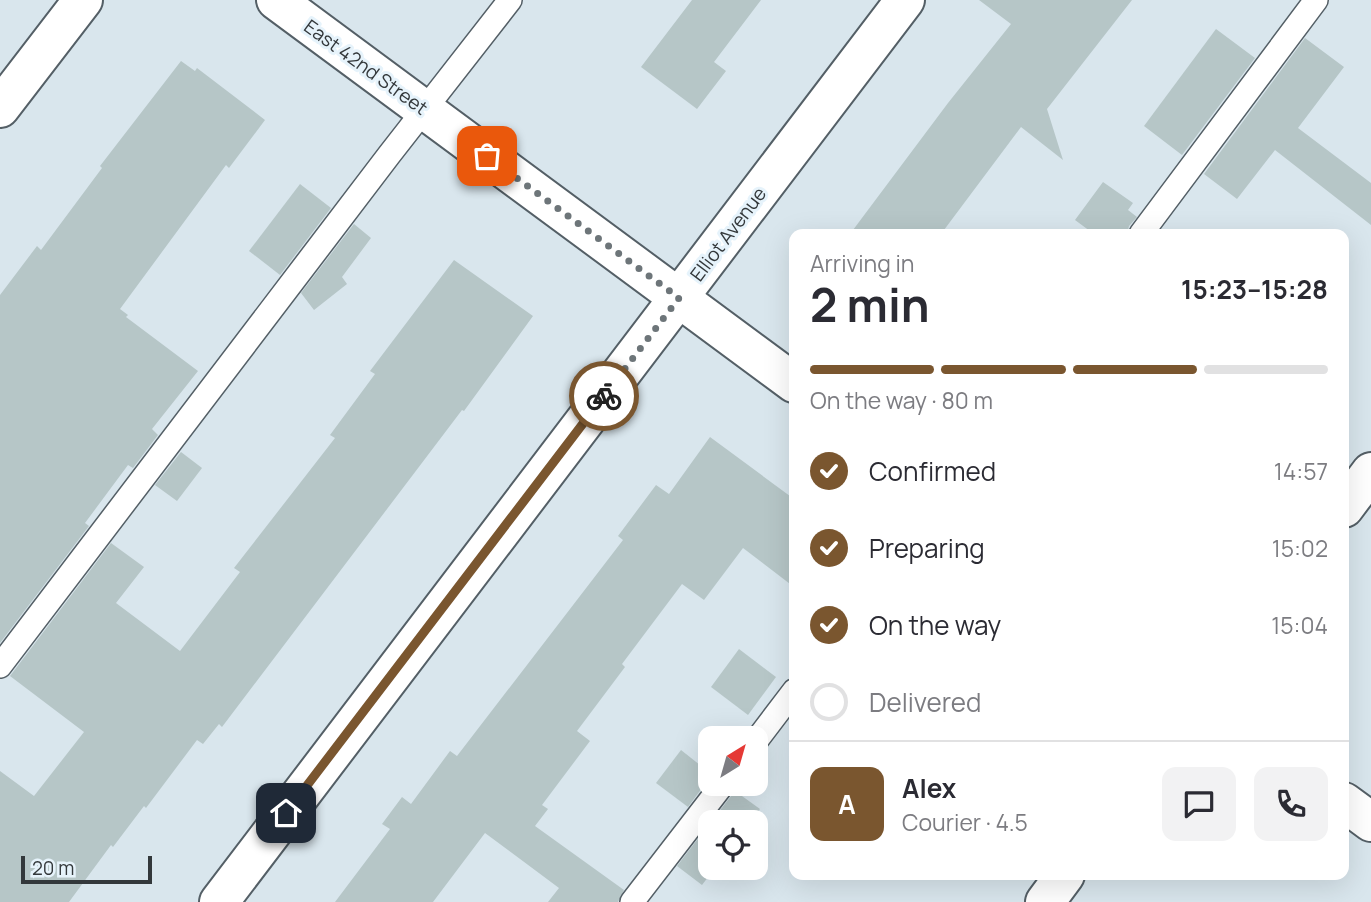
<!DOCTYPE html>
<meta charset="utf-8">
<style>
body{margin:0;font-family:Manrope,sans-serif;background:#f2f2f3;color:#2b2b33;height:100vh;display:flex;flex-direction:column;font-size:26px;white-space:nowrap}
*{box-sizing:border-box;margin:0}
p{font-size:23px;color:#7c7c81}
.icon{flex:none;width:38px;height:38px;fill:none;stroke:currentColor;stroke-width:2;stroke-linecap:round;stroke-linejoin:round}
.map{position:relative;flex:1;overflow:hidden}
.drawer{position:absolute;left:789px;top:229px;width:560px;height:651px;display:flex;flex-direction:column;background:#fff;border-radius:14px;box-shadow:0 7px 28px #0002}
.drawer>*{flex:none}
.needle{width:46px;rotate:37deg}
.controls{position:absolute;left:698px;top:726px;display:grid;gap:14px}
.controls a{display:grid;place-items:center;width:70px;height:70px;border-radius:14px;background:#fff;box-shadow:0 7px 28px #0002;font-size:35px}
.scale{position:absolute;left:21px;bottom:18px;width:131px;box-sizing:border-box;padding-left:7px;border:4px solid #33383b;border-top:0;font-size:19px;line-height:24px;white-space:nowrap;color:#33383b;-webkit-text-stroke:5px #e6f3fb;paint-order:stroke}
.pin{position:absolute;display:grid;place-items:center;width:60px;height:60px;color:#fff;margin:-30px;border-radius:14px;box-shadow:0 4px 10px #0006}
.courier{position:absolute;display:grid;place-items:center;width:70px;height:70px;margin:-35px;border:5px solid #7a562f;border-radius:50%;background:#fff;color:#222;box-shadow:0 2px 9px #0007}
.summary em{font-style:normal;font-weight:700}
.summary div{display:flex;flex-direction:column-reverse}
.summary{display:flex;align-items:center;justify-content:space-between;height:119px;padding:0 21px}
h1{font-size:46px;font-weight:700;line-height:52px}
.bar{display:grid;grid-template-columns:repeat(4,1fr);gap:10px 7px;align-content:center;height:84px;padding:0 21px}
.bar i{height:9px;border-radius:5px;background:#e1e1e2}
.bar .current{background:#7a562f}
.bar p{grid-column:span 4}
.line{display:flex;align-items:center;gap:18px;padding:0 21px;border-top:2px solid #e1e1e2}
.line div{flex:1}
.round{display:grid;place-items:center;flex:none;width:74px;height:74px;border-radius:14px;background:#f2f2f3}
ol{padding:0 21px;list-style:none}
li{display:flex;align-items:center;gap:21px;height:77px}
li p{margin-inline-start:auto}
li .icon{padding:7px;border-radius:50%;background:#7a562f;color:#fff;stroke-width:4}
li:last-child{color:#7c7c81}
li i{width:38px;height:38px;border:4px solid #e1e1e2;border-radius:50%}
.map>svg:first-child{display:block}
.building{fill:#b6c6c7}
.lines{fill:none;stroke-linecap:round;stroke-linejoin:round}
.service-casing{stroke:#545f66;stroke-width:26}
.minor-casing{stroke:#545f66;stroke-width:42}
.tertiary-casing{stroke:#545f66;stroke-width:42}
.service{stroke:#fff;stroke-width:23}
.minor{stroke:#fff;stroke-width:38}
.tertiary{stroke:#fff;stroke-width:38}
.done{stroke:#6d7579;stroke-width:7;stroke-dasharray:0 12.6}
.route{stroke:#7a562f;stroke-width:9}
.labels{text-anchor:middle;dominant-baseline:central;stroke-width:6;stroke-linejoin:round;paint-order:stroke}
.street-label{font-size:19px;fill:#33383b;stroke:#e6f3fb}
</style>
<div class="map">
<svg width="1371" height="902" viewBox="0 0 1371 902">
<rect width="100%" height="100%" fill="#d9e6ed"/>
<g class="building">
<path d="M692,0H761L714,62L726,71L697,109L641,67Z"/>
<path d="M979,0H1132L1047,109L1063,160L1021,127L941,234H850L948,103L1011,24Z"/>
<path d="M1216,29L1255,58L1182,155L1144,126Z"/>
<path d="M1305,38L1344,67L1298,128L1371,183V225L1275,150L1237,199L1204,174Z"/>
<path d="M181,61L195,71L197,68L265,120L229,168L226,165L120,309L128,315L126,317L198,371L152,429L158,435L133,468L128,465L85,523L89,526L0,643V295L37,246L41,250L102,168L100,166Z"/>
<path d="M1103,182L1133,203L1128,210L1137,217L1129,226L1127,234H1094L1075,220Z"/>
<path d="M300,184L331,208L280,275L249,251Z"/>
<path d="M354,224L371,238L342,277L347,284L314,310L301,293Z"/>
<path d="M454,260L533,316L464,411L462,410L222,727L219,724L203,744L197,740L146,808L144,806L113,847L111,845L69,902H0V771L34,796L84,732L10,676L111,543L144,567L116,603L180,651L240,572L234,568L335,438L330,435L375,374L370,371Z"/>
<path d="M710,437L794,499V587L743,548L704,600L682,584L622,664L625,667L577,731L590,741L542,805L548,809L535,826L624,890L618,902H548L559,888L485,833L433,902H335L390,829L382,824L402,797L411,804L450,751L457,756L623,540L618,536L656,485L669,494Z"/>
<path d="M181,452L202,468L177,501L155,485Z"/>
<path d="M739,649L776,677L748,715L711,687Z"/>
<path d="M681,750L710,773V777L688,807L656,783Z"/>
<path d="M735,791L760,809L750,822H711Z"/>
<path d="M710,823V868H715L702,885L677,866Z"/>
</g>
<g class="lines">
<defs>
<g id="service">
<path d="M1141,234L1316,0"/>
<path d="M0,666L389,155L510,0"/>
<path d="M756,741L794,691"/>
<path d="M632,902L723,784"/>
</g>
<g id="minor">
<path d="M1344,508L1371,472"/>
<path d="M219,902L905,0"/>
<path d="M1045,902L1065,875"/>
</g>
<g id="tertiary">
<path d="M276,0L794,383"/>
<path d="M0,108L83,0"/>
<path d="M1344,802L1371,822"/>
</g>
</defs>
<use href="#service" class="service-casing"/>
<use href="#minor" class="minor-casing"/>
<use href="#tertiary" class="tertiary-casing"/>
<use href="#service" class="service"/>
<use href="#minor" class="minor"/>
<use href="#tertiary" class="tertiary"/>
</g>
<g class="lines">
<path class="done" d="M487,156L679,298L604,396"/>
<path class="route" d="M286,813L604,396"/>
</g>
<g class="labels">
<g class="street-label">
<text transform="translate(366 67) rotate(36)">East 42nd Street</text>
<text transform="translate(728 234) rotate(-53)">Elliot Avenue</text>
</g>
</g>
</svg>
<div class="controls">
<a><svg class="needle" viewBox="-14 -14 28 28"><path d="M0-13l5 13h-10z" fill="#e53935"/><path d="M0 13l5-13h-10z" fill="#7c7c81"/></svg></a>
<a><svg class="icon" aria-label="locate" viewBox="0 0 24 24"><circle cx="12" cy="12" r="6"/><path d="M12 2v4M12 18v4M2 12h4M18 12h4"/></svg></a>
</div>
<div class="scale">20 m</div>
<div class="pin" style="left:487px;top:156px;background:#ea580c"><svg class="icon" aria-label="bag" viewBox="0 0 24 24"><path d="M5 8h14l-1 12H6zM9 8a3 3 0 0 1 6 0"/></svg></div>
<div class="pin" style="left:286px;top:813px;background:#1f2937"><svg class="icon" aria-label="home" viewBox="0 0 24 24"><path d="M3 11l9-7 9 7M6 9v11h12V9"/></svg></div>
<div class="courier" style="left:604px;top:396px"><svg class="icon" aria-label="bike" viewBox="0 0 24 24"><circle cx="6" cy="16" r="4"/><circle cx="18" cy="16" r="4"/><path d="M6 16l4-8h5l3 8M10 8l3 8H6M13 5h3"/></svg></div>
<section class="drawer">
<div class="summary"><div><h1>2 min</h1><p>Arriving in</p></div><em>15:23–15:28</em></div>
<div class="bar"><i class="current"></i><i class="current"></i><i class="current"></i><i></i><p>On the way · 80 m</p></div>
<ol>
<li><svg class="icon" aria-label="check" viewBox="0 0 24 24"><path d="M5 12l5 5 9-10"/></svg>Confirmed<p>14:57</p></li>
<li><svg class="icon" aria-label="check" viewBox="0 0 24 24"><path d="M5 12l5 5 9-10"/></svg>Preparing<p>15:02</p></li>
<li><svg class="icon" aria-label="check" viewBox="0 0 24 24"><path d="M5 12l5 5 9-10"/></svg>On the way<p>15:04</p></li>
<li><i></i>Delivered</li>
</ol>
<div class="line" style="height:126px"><b class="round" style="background:#7a562f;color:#fff">A</b><div><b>Alex</b><p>Courier · 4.5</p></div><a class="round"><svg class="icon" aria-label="chat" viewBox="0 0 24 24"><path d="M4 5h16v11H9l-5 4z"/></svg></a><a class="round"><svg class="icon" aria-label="phone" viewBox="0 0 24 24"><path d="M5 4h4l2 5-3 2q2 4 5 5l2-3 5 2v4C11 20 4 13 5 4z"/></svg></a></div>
</section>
</div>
